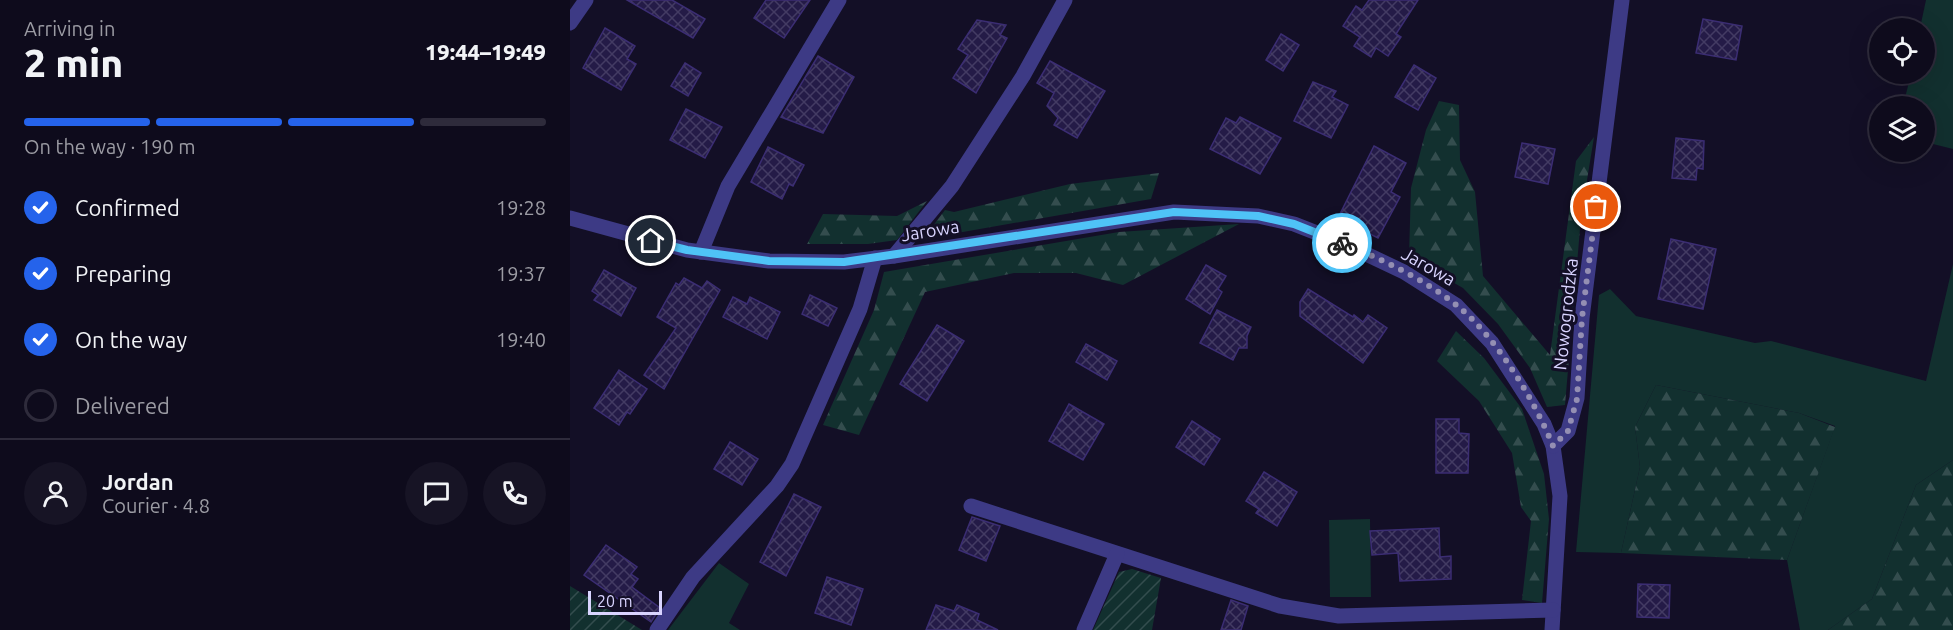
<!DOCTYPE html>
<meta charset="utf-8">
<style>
body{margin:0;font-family:Ubuntu,sans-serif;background:#171425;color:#f1f3f6;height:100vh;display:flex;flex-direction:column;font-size:22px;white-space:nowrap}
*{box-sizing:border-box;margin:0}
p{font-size:20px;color:#9b9ba3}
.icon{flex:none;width:33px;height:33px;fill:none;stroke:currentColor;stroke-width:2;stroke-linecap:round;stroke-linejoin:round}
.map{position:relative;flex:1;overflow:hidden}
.side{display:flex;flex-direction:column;background:#0e0b1c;width:570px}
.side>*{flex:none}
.fabs{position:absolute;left:1299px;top:18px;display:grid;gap:12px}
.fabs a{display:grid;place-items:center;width:66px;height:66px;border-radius:50%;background:#0e0b1c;box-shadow:0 6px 24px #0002,0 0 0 2px #2e2b3b;font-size:30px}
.scale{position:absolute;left:18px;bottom:15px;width:74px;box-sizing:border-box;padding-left:6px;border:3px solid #d9d4ff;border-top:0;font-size:16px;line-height:21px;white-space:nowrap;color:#d9d4ff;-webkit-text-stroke:4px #130f26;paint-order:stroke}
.pin{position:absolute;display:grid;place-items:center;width:51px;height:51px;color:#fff;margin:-26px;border:3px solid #fff;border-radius:50%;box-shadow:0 2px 6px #0007}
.courier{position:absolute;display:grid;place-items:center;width:60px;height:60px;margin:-30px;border:4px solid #4fc3f7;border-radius:50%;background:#fff;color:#222;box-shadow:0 2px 8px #0007}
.headline em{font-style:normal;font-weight:800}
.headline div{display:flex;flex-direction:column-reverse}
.headline{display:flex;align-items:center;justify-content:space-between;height:102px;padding:0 24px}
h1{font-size:39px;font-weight:800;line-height:45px}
.bar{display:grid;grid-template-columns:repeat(4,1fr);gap:9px 6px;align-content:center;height:72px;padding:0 24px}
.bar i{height:8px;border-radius:4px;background:#2e2b3b}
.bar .active{background:#2563eb}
.bar p{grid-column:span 4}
.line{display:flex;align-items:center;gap:15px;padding:0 24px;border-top:2px solid #2e2b3b}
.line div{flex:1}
.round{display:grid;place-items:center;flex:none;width:63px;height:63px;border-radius:32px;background:#171425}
ol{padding:0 24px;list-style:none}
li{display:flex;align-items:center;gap:18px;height:66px}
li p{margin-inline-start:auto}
li .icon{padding:6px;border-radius:50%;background:#2563eb;color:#fff;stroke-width:4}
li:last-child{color:#9b9ba3}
li i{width:33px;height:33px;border:3px solid #2e2b3b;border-radius:50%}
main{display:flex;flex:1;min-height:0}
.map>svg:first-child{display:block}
.grass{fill:#12302f}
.forest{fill:url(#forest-firs)}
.garden{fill:url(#garden-furrows)}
.building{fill:url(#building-cross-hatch);stroke:#3b2d73;stroke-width:1.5}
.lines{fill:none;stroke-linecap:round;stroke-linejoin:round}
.minor{stroke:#3d3a85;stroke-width:15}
.done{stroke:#948fb3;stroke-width:6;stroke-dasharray:0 10.8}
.route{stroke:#4fc3f7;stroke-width:8}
.labels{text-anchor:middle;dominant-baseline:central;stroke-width:6;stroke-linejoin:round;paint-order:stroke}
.street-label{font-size:18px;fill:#d9d4ff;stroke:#130f26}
</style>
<main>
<section class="side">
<div class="headline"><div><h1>2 min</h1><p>Arriving in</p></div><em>19:44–19:49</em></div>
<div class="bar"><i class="active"></i><i class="active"></i><i class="active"></i><i></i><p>On the way · 190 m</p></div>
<ol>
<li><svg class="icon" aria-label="check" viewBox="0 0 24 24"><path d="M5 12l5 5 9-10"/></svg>Confirmed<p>19:28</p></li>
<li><svg class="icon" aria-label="check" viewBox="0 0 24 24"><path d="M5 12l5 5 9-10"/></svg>Preparing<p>19:37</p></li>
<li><svg class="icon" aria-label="check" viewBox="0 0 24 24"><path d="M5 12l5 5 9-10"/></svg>On the way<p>19:40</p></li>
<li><i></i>Delivered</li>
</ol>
<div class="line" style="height:108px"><a class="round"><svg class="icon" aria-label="person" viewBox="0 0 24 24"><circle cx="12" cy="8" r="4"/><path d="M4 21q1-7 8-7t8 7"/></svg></a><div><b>Jordan</b><p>Courier · 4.8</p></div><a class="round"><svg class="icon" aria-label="chat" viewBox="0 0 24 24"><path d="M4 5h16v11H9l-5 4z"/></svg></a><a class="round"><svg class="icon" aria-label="phone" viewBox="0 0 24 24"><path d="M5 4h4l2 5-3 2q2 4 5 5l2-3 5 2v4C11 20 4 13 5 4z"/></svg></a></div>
</section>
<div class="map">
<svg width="1383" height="630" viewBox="0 0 1383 630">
<defs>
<pattern id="forest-firs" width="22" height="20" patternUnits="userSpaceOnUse" patternTransform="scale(1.5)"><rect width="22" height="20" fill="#12302f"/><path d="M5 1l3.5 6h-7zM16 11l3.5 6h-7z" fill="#344d4e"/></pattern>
<pattern id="garden-furrows" width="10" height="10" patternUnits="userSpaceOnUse" patternTransform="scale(1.5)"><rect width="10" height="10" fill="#12302f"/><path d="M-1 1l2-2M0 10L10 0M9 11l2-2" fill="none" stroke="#344d4e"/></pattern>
<pattern id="building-cross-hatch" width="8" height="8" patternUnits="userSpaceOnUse" patternTransform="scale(1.5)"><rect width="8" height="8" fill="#241b47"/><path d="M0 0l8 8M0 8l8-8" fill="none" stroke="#433b63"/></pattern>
</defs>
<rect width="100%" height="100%" fill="#130f26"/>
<g class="grass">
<path d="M1356,0H1383V149L1355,142L1354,106H1333L1341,74H1354V28H1350Z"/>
<path d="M1383,264V460L1346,485L1302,599L1258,630H1230L1217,560L1265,426L1229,413L1086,385L1065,427L1070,467L1051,553L1006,552L1029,295L1040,289L1066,316L1185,343L1201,341L1356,381Z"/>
<path d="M800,519L801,597H760L759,520Z"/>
<path d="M149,563L179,584L159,623L170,630H98Z"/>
</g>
<g class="forest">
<path d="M869,101L889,105L890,160L905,192L913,276L980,355L1006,161L1024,137L1011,217L995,405L977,407L960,368L928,324L893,288L839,257L841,188L856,130Z"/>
<path d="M589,173L581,199L353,239L375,210L384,212L500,184Z"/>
<path d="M357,201L327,240L298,244H237L253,214L327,216Z"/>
<path d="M669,224L553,285L506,273H444L355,292L289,435L253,425L304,310L314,272L549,232Z"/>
<path d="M886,331L914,358L952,409L974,474L979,519L972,603L952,600L961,521L951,507L942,453L909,401L867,361Z"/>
<path d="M1086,385L1229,413L1265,427L1217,560L1051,553L1070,467L1065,427Z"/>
<path d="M1383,460V630H1258L1302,599L1346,485Z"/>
</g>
<g class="garden">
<path d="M562,569L591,578L582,630H523L549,572Z"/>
<path d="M0,586L72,630H0Z"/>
</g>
<g class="building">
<path d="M57,0H102L135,19L123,38Z"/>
<path d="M196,0H240L214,38L184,18Z"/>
<path d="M799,0H848L826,34L831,37L818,56L806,48L801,57L784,46L790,37L773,26L786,6L792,10Z"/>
<path d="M1133,19L1172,26L1166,60L1126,53Z"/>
<path d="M407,20L436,25L430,35L437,38L406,93L383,78L398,55L388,49Z"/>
<path d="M35,28L65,46L57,59L66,64L51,90L13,68Z"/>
<path d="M711,34L729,45L713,71L696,60Z"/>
<path d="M248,56L284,77L253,133L211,117Z"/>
<path d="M480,61L535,91L507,138L484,125L488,118L477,106L484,93L467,83Z"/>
<path d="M115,63L131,73L118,96L101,86Z"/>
<path d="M844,65L866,78L848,110L825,97Z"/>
<path d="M743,82L766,91L762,97L778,105L761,138L724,121Z"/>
<path d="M116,109L152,127L135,158L100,140Z"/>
<path d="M670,117L711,138L690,174L640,149L656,118L666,123Z"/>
<path d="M1106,138L1134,141L1133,169L1127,168L1126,180L1102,178Z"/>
<path d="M952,143L985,149L978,184L945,177Z"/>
<path d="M804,146L836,163L821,192L830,197L808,238L768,218Z"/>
<path d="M198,147L234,165L223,186L219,184L212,199L181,182Z"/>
<path d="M1101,239L1146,249L1133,309L1088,299Z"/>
<path d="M636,265L656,276L648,289L652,292L640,314L616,299Z"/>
<path d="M34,270L66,288L51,316L24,300L28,295L22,291Z"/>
<path d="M114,278L132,288L137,281L150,290L94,389L74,375L106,328L87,317L106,283L109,285Z"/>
<path d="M738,289L783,317L784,315L793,322L798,315L817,328L793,363L730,316V302Z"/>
<path d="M240,295L267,308L258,326L232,314Z"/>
<path d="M163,297L177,304L180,297L210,312L197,339L153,317Z"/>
<path d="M647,310L681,327L677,336V348H669L663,360L630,343Z"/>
<path d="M367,325L394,341L357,401L330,384Z"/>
<path d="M516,344L547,361L537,380L506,362Z"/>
<path d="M49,370L77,389L60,414L57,412L49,425L24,408Z"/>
<path d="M499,404L534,424L513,460L479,441Z"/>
<path d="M866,419H889V433L899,434L898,473H866Z"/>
<path d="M622,421L650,439L634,465L606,447Z"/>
<path d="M160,442L188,459L172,485L144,469Z"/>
<path d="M694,472L727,492L707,526L686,513L689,509L676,501Z"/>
<path d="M224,494L251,507L216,576L190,562Z"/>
<path d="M402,517L430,526L416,561L389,550Z"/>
<path d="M869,528L870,557L881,556V579L830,581L828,553L802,555L800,531Z"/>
<path d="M36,545L67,567L61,574L68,579L62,587L90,608L81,622L14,575Z"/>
<path d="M257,577L293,589L281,625L245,613Z"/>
<path d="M1068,584L1100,585L1099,618L1067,617Z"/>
<path d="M661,600L678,606L671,630H651Z"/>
<path d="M366,605L384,611L387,605L409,614L407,620L428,630H356Z"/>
</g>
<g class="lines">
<g class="minor">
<path d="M0,23L16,0"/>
<path d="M0,218L117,250L199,261L274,262L324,256L604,212L688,216L724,224L775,244L834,272L886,305L922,343L974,424L983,446L990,496L982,630"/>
<path d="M131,252L158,186L269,0"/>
<path d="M324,256L382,186L453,76L495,0"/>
<path d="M983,446L998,431L1007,398L1012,318L1052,0"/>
<path d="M401,506L710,606L769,616L983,610"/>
<path d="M87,630L123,577L207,486L222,464L290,309L305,258"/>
<path d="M514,630L547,554"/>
</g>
</g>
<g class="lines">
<path class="done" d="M772,243C811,259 852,278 885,304C925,335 964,399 983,446L998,431L1007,399L1012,318L1026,207"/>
<path class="route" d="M81,241L117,250L199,261L274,262L604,212L688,216L724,224L772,243"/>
</g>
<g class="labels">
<g class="street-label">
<text transform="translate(360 230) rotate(-9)">Jarowa</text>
<text transform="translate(859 266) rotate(30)">Jarowa</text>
<text transform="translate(995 314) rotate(-84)">Nowogrodzka</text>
</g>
</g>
</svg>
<div class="fabs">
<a><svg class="icon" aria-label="locate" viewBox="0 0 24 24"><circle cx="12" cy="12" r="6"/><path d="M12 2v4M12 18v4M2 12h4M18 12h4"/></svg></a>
<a><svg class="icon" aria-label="layers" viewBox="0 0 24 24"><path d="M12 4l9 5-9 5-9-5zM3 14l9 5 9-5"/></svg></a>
</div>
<div class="scale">20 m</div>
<div class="pin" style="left:1026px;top:207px;background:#ea580c"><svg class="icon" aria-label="bag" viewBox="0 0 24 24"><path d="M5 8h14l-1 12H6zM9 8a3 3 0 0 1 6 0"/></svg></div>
<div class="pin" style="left:81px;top:241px;background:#1f2937"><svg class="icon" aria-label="home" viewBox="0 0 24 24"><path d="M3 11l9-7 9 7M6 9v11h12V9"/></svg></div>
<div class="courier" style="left:772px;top:243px"><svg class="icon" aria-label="bike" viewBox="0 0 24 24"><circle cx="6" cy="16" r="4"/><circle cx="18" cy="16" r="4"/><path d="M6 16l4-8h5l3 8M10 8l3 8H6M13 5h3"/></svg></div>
</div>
</main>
